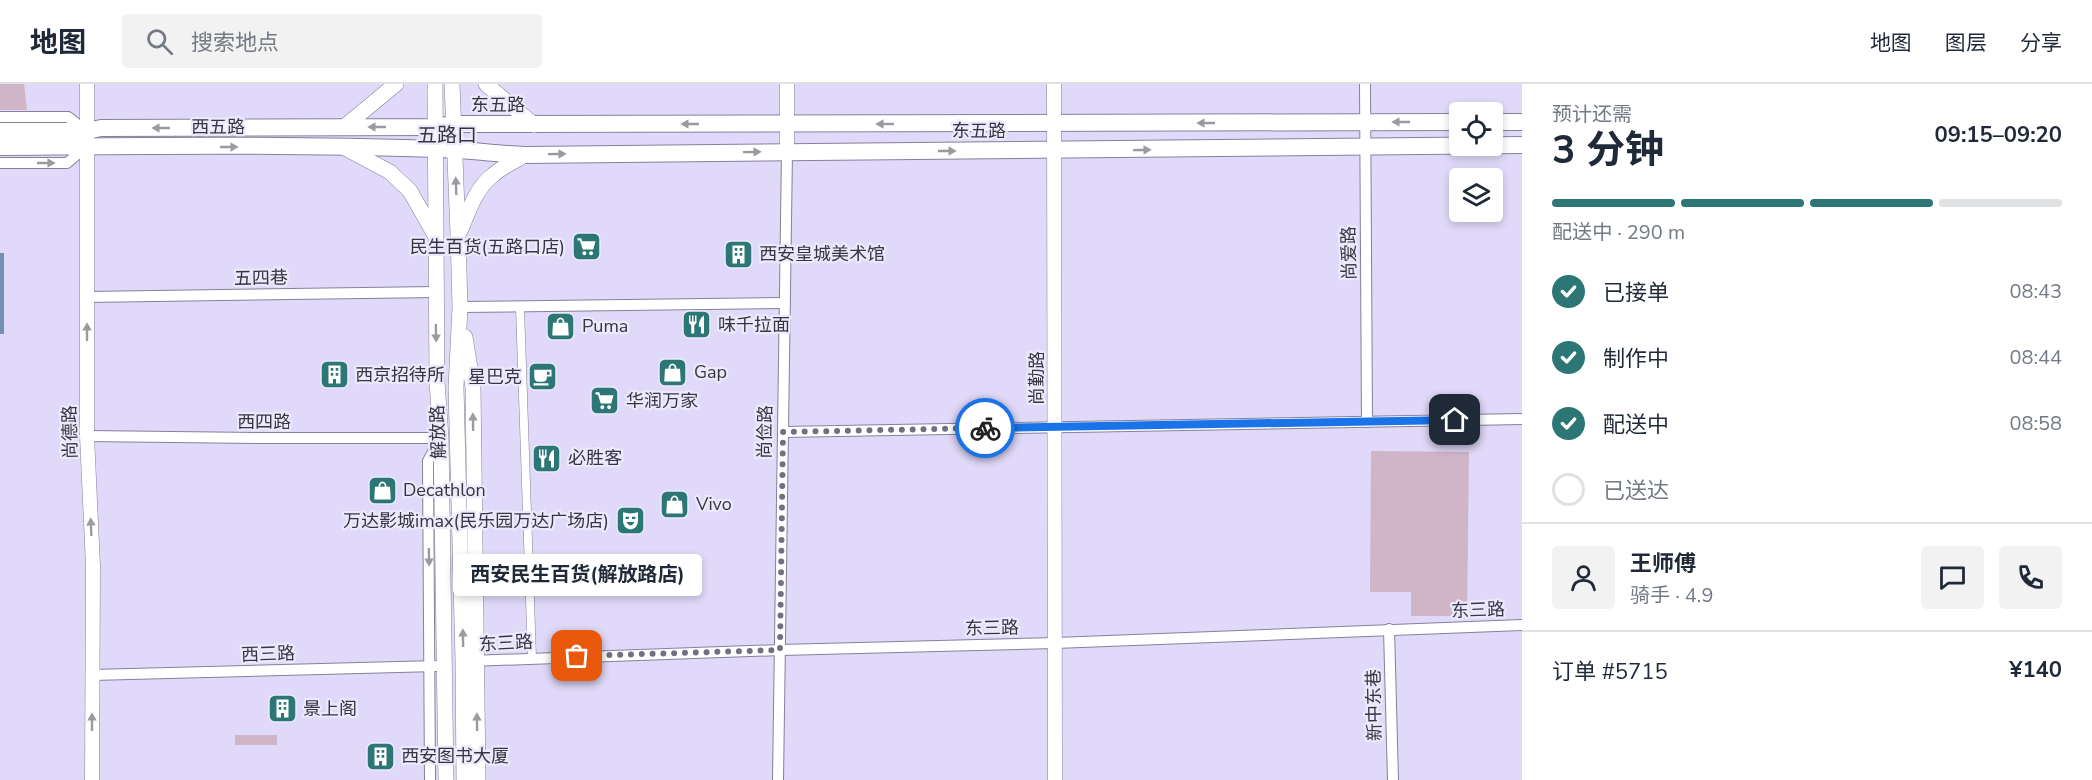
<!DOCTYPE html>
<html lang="zh">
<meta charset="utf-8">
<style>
body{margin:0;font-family:"Nunito Sans","Noto Sans SC",sans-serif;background:#f2f2f3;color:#1f2937;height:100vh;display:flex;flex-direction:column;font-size:22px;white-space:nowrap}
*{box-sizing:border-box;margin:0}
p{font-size:20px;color:#747a83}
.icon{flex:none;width:33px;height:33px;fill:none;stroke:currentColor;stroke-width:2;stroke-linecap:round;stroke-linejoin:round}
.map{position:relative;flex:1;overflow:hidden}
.drawer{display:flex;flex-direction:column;background:#fff;width:570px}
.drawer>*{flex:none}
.controls{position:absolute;left:1449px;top:18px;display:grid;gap:12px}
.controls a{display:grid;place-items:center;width:54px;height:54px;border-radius:6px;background:#fff;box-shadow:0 3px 9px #0003;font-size:30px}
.pin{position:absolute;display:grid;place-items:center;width:51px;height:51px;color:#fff;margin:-26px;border-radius:12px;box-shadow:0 3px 9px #0006}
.courier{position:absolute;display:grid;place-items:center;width:60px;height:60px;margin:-30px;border:4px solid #1a73e8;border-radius:50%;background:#fff;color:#222;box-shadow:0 2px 8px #0007}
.bubble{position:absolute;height:42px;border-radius:6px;background:#fff;box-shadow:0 3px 9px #0003;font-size:20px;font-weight:700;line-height:42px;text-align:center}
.overview em{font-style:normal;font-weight:700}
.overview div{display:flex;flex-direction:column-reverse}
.overview{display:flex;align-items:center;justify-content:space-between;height:102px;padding:0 30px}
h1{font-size:39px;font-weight:700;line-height:45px}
.bar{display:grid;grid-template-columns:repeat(4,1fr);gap:9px 6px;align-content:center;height:72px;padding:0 30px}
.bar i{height:8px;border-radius:4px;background:#e0e1e3}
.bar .on{background:#2c7676}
.bar p{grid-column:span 4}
.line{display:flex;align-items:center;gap:15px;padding:0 30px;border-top:2px solid #e0e1e3}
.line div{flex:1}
.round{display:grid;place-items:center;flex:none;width:63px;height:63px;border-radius:6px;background:#f2f2f3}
ol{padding:0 30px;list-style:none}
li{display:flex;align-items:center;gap:18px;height:66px}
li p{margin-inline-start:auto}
li .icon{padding:6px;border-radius:50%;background:#2c7676;color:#fff;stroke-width:4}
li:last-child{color:#747a83}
li i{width:33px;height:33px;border:3px solid #e0e1e3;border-radius:50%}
header{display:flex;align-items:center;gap:36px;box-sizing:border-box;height:84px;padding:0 30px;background:#fff;border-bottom:2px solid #e0e1e3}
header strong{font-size:28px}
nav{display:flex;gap:33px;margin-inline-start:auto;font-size:21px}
.search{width:420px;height:54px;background:#f2f2f3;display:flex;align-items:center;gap:15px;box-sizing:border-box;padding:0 21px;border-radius:6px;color:#747a83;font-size:22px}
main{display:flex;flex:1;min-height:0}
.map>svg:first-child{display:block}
.green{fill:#d0b4c8}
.water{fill:#7490b5}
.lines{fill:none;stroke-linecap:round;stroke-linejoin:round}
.pedestrian-casing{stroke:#86809c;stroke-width:9}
.minor-casing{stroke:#86809c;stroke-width:12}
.tertiary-casing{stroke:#86809c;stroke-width:15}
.secondary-casing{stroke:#86809c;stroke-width:16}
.primary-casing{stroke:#86809c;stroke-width:18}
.pedestrian{stroke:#fff;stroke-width:8}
.minor{stroke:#fff;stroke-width:10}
.tertiary{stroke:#fff;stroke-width:14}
.secondary{stroke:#fff;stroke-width:15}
.primary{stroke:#fff;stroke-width:16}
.oneway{fill:#9c9aa0}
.done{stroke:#736e82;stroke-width:6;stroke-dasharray:0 10.8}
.route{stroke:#1a73e8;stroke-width:8}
.labels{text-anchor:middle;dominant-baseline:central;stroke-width:4.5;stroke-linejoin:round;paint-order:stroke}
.street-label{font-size:18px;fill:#383542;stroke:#ede9fc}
.poi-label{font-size:18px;fill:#383542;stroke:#ede9fc;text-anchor:start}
.neighbourhood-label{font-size:20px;fill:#383542;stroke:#ede9fc}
</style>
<header>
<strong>地图</strong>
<div class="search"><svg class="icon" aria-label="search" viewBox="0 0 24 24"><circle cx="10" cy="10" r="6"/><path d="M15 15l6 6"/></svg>搜索地点</div>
<nav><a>地图</a><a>图层</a><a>分享</a></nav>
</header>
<main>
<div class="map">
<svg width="1522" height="696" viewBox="0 0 1522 696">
<rect width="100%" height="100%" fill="#e0d9f9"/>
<g class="green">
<path d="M0,0H24L27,26H0Z"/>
<path d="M1371,367L1469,368L1467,532H1411V508H1370Z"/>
<rect x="235" y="651" width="42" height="10"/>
</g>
<rect class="water" x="0" y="169" width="4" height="81"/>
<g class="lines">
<defs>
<path id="pedestrian" d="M520,224L532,574"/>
<g id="minor">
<path d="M1365,0L1367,338"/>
<path d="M0,33H68L86,47"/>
<path d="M0,79H67L87,62"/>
<path d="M87,213L436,208"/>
<path d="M460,223L785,219"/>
<path d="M783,348L1522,335"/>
<path d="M87,352L262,354H441L428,377L430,696"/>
<path d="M1389,545L1393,696"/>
<path d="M470,577L780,566L1055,559L1522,541"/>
<path d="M92,591L437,582"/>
<path d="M778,696L787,67"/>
</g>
<g id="tertiary">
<path d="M87,0V352L93,482L92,696"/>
<path d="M1054,0L1055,696"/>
<path d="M787,67V0"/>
</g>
<g id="secondary">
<path d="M435,0L437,298L441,354L446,696"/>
<path d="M452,0L458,150L460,223L456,303L463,577L464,696"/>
<path d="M486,0L534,41"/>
<path d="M344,43L396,0"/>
<path d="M343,63L390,88L410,107L435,151"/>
<path d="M460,147C469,127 475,105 493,91C502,83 514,77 525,71"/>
<path d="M465,253L473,303L478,696"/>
</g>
<g id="primary">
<path d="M1492,38H1522"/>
<path d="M0,47H87L101,44L436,43L454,40L1460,38"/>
<path d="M0,63C144,62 289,60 434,65C464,65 494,70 525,71L1522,61"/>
</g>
</defs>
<use href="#pedestrian" class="pedestrian-casing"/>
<use href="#minor" class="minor-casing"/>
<use href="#tertiary" class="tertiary-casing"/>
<use href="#secondary" class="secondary-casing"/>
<use href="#primary" class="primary-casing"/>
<use href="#pedestrian" class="pedestrian"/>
<use href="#minor" class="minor"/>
<use href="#tertiary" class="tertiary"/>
<use href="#secondary" class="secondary"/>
<use href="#primary" class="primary"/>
</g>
<defs><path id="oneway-solid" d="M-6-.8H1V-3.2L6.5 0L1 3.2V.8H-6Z" transform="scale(1.5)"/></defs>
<g class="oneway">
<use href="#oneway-solid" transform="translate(1401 38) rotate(180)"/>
<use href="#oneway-solid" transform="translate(1206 39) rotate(180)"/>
<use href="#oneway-solid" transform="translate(690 40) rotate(180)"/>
<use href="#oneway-solid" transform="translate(885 40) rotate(-180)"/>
<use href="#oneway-solid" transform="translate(377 43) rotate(180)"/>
<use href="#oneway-solid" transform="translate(161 44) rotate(180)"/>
<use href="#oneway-solid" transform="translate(229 63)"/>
<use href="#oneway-solid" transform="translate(1142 66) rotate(-1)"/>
<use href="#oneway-solid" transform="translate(947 67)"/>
<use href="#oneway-solid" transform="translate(752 68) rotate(-1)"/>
<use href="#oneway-solid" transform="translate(557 70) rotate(-1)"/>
<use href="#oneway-solid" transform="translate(46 79)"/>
<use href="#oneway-solid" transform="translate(456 102) rotate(-92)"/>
<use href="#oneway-solid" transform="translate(87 248) rotate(-90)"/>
<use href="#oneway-solid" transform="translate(436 249) rotate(89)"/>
<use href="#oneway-solid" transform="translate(473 338) rotate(-91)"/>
<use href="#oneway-solid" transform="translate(91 443) rotate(-92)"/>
<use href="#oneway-solid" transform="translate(429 473) rotate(89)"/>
<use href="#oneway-solid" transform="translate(463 554) rotate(-91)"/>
<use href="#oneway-solid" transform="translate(92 638) rotate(-90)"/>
<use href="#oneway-solid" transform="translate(477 638) rotate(-91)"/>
</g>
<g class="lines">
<path class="done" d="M577,572L780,566L783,348L985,344"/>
<path class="route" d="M985,344L1455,336"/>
</g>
<defs>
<symbol id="supermarket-square" viewBox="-11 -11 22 22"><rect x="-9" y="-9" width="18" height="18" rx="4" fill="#2c7676" stroke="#ede9fc"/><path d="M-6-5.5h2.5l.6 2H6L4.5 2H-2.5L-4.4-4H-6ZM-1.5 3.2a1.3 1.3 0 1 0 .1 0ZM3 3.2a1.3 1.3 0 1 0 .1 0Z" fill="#fff"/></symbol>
<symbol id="building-square" viewBox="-11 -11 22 22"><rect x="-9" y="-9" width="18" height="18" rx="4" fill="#2c7676" stroke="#ede9fc"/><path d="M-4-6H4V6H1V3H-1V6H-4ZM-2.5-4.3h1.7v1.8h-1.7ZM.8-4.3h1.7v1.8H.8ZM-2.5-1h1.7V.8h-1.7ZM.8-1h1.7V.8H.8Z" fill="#fff"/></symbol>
<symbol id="restaurant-square" viewBox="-11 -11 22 22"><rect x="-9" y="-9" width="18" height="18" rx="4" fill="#2c7676" stroke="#ede9fc"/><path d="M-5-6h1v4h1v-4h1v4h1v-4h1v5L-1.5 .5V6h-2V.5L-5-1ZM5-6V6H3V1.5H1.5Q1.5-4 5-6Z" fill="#fff"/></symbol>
<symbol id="shop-square" viewBox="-11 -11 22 22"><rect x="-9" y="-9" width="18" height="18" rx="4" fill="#2c7676" stroke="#ede9fc"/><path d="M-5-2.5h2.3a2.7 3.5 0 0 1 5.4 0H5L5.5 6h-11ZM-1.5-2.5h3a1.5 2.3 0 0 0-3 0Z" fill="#fff"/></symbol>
<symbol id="cafe-square" viewBox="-11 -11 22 22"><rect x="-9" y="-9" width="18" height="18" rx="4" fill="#2c7676" stroke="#ede9fc"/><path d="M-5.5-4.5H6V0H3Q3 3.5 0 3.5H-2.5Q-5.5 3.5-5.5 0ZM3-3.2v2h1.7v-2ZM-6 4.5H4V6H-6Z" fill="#fff"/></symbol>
<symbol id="theatre-square" viewBox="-11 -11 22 22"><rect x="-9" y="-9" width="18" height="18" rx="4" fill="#2c7676" stroke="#ede9fc"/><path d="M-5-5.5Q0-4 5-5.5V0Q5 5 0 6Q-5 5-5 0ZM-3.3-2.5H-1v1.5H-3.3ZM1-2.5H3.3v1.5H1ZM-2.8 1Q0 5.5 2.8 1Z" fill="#fff"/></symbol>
</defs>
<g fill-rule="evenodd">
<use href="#supermarket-square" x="570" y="146" width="33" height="33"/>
<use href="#building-square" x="722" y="154" width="33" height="33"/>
<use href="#restaurant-square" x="680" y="224" width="33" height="33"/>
<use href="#shop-square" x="544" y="226" width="33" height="33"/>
<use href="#shop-square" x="656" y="272" width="33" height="33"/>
<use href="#building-square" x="318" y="274" width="33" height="33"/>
<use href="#cafe-square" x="526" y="276" width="33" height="33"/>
<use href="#supermarket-square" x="588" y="300" width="33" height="33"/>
<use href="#restaurant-square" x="530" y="358" width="33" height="33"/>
<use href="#shop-square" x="366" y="390" width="33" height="33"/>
<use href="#shop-square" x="658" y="404" width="33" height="33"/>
<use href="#theatre-square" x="614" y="420" width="33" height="33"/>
<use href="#building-square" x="266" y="608" width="33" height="33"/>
<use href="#building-square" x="364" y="656" width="33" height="33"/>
</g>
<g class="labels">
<g class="street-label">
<text x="498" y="21">东五路</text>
<text x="218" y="43">西五路</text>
<text x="979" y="47">东五路</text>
<text transform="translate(1349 169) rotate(-91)">尚爱路</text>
<text transform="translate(261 194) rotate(-1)">五四巷</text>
<text transform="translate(1037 294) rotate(-90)">尚勤路</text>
<text x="264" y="338">西四路</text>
<text transform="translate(70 348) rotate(-91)">尚德路</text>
<text transform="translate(438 348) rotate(-92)">解放路</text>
<text transform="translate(765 348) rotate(-89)">尚俭路</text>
<text transform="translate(1478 526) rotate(-2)">东三路</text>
<text transform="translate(992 544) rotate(-1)">东三路</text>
<text transform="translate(506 559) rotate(-3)">东三路</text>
<text transform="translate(268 570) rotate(-2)">西三路</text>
<text transform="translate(1374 621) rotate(-91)">新中东巷</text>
</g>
<g class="poi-label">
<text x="565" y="163" text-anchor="end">民生百货(五路口店)</text>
<text x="759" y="170">西安皇城美术馆</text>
<text x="718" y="241">味千拉面</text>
<text x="582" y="242">Puma</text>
<text x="694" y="288">Gap</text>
<text x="355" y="291">西京招待所</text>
<text x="522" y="293" text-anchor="end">星巴克</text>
<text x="626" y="317">华润万家</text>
<text x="568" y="374">必胜客</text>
<text x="403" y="406">Decathlon</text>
<text x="696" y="420">Vivo</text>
<text x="609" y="437" text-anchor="end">万达影城imax(民乐园万达广场店)</text>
<text x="303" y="625">景上阁</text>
<text x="401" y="672">西安图书大厦</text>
</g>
<g class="neighbourhood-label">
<text x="447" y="51">五路口</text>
</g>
</g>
</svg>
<div class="controls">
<a><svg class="icon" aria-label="locate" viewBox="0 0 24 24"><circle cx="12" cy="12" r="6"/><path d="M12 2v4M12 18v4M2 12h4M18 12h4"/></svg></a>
<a><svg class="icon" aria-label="layers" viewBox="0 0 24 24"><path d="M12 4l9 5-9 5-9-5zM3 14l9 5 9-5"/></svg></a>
</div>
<div class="pin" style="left:577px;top:572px;background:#ea580c"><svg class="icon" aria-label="bag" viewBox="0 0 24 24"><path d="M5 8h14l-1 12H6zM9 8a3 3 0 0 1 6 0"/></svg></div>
<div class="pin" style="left:1455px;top:336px;background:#1f2937"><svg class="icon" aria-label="home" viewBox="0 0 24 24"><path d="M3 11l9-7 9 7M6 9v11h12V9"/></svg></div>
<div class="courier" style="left:985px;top:344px"><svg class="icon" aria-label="bike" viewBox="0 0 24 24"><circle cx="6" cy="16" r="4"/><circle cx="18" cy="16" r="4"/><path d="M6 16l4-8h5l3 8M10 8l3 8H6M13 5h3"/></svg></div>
<div class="bubble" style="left:453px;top:470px;width:249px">西安民生百货(解放路店)</div>
</div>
<section class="drawer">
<div class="overview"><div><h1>3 分钟</h1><p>预计还需</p></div><em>09:15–09:20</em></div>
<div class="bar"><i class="on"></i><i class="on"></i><i class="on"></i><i></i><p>配送中 · 290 m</p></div>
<ol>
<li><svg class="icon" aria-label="check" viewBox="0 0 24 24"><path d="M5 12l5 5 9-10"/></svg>已接单<p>08:43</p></li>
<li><svg class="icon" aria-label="check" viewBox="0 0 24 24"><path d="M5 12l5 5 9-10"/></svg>制作中<p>08:44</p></li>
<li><svg class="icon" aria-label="check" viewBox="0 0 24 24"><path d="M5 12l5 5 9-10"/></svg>配送中<p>08:58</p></li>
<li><i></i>已送达</li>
</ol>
<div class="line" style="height:108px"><a class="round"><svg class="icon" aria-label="person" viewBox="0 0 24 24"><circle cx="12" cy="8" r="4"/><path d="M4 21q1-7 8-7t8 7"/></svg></a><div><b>王师傅</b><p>骑手 · 4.9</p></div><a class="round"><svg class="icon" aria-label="chat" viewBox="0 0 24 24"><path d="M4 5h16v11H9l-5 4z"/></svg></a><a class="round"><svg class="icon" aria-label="phone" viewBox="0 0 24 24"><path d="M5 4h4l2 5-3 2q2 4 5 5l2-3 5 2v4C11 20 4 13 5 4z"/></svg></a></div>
<div class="line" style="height:78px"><div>订单 #5715</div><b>¥140</b></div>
</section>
</main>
